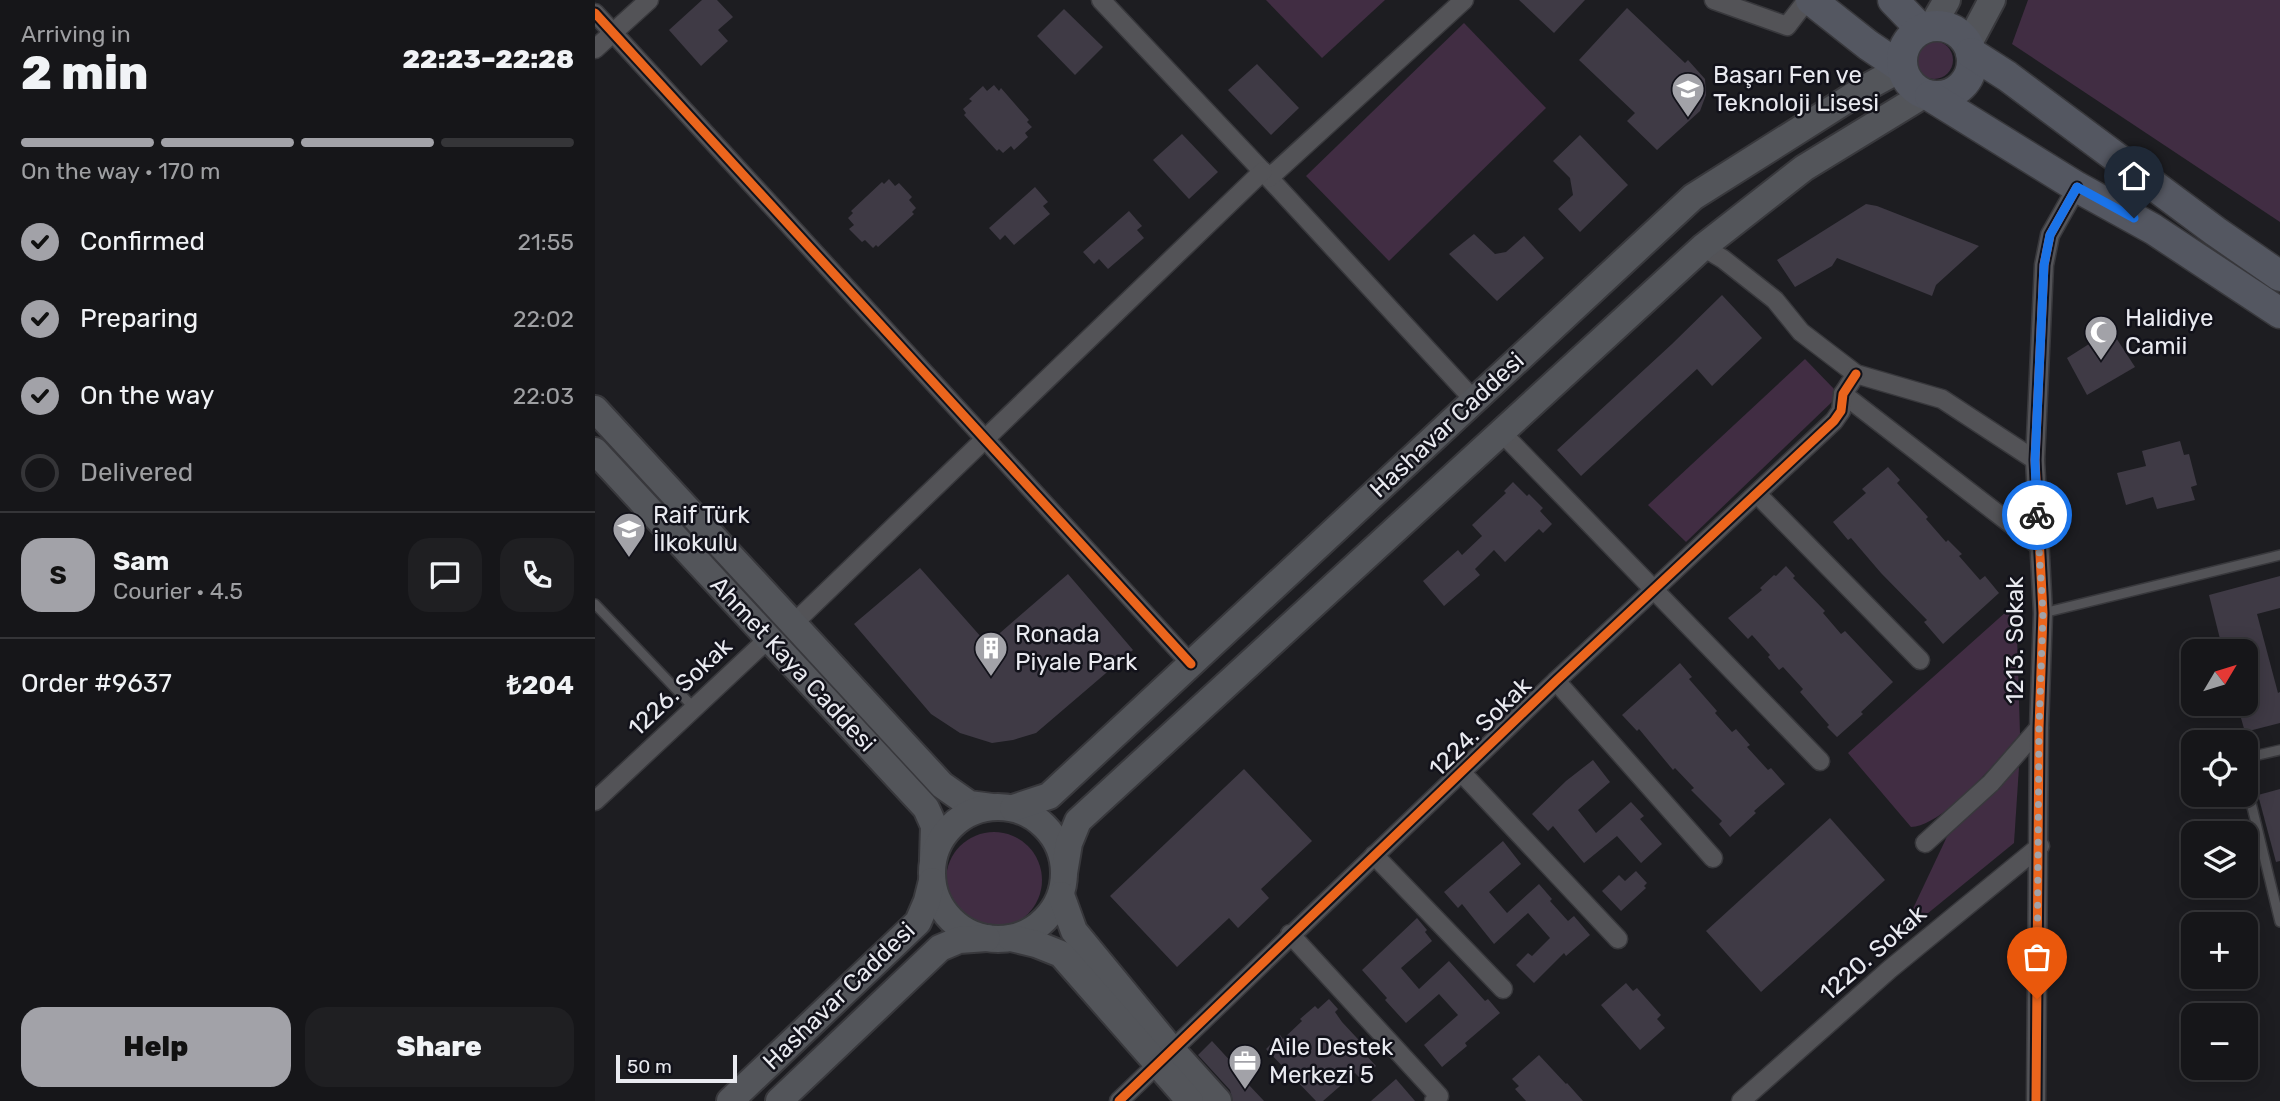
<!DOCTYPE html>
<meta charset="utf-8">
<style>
body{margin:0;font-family:Rubik,sans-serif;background:#1f1f22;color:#f1f3f6;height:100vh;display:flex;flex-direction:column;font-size:26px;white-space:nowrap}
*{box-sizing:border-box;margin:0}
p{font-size:23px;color:#9e9fa2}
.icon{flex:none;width:38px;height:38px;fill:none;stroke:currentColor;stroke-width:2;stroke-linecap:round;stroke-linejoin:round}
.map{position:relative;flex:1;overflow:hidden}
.details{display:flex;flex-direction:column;background:#161619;width:595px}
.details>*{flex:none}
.needle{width:46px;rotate:52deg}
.controls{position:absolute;left:1586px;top:639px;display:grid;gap:14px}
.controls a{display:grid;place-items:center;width:77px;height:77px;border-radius:14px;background:#161619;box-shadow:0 4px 18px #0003,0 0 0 2px #353538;font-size:35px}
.scale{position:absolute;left:21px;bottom:18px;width:121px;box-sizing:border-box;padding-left:7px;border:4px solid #e9eaf0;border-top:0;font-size:19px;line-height:24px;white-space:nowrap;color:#e9eaf0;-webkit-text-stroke:5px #12121a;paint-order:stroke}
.pin{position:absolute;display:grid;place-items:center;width:60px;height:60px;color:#fff;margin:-72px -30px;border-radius:50% 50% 50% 0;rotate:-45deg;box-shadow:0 0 7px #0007}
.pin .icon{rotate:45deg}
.courier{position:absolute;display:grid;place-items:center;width:70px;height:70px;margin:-35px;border:5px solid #1a73e8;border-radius:50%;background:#fff;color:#222;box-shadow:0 2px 9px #0007}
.head em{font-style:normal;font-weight:800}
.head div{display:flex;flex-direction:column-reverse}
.head{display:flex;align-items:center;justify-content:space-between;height:119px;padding:0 21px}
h1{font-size:46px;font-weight:800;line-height:52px}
.bar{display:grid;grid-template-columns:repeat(4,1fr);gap:10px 7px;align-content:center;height:84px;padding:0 21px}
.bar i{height:9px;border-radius:5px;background:#353538}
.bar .on{background:#a2a2a8}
.bar p{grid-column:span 4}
.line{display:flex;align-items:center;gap:18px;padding:0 21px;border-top:2px solid #353538}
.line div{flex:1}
.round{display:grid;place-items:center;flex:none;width:74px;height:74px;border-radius:21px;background:#1f1f22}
ol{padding:0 21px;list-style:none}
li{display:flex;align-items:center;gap:21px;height:77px}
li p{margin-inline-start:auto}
li .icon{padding:7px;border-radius:50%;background:#a2a2a8;color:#111;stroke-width:4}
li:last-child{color:#9e9fa2}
li i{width:38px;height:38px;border:4px solid #353538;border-radius:50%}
.action{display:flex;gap:14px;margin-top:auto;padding:14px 21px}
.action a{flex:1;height:80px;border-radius:21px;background:#a2a2a8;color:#111;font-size:28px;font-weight:800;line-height:80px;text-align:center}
.action a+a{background:#1f1f22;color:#f1f3f6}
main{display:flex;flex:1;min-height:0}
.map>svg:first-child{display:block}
.green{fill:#412d43}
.building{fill:#3f3a45}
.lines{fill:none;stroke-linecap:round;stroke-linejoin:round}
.service-casing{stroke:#38383c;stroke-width:12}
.minor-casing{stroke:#38383c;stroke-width:21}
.secondary-casing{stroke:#38383c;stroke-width:30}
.trunk-casing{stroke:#38383c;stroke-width:33}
.service{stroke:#535357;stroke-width:9}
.minor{stroke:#535357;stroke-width:18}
.secondary{stroke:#53555a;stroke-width:26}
.trunk{stroke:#545761;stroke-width:30}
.cycleway-casing{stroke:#12121a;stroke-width:13}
.cycleway{stroke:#eb651d;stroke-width:9}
.done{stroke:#a2a2a8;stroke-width:7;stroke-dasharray:0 12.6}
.route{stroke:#1a73e8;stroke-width:9}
.labels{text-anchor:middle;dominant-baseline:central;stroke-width:5;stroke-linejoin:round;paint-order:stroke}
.poi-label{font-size:24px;fill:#e9eaf0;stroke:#12121a;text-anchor:start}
.street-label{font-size:24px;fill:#e9eaf0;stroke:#12121a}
</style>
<main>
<section class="details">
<div class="head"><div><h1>2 min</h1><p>Arriving in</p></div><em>22:23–22:28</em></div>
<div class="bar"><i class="on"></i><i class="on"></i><i class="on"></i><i></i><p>On the way · 170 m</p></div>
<ol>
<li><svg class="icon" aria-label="check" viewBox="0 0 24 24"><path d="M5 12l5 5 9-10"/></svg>Confirmed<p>21:55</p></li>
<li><svg class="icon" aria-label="check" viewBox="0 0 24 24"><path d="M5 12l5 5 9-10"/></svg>Preparing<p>22:02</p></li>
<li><svg class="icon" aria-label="check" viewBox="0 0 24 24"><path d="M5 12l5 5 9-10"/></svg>On the way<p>22:03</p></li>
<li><i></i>Delivered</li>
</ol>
<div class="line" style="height:126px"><b class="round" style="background:#a2a2a8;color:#111">S</b><div><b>Sam</b><p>Courier · 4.5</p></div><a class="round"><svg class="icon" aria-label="chat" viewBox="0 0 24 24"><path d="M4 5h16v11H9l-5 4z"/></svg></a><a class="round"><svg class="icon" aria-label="phone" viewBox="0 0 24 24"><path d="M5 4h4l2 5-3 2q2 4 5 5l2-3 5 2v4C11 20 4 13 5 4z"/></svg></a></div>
<div class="line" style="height:91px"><div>Order #9637</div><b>₺204</b></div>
<div class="action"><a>Help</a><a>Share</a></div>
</section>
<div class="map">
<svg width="1685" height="1101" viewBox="0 0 1685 1101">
<rect width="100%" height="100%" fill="#1d1d21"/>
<g class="green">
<path d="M671,0H790L727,58Z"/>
<path d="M1433,0H1685V222L1417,44Z"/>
<path d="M869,23L951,108L794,261L711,176Z"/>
<circle cx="1339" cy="60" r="19"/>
<path d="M1210,359L1240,390V399L1091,542L1053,505Z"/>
<path d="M1421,603L1425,734C1404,759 1349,826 1316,827L1253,753Z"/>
<path d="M1424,767L1419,843L1305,936L1357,826Z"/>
<circle cx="399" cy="880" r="48"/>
</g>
<g class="building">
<path d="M107,0H122L138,17L123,30L133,41L106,66L74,30Z"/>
<path d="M924,0H990L959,33Z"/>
<path d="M1032,8L1090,63L1093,60L1110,79L1111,95L1105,111L1062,150L1032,121L1040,113L984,60Z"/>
<path d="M469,9L508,47L480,75L442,36Z"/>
<path d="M662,64L704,108L676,135L633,90Z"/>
<path d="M399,85L404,91L406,88L434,120L432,122L437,127L430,133L433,137L419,150L416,146L408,153L404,149L402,151L369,115L371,113L368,109L377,101L374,99L388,86L392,91Z"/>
<path d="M587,134L623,172L594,199L558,160Z"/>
<path d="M985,135L1033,185L985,232L963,209L978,195L975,178L958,161Z"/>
<path d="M294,179L300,186L304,183L317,197L314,200L321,208L317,212L319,214L283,247L281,245L278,248L270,240L267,242L254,229L259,225L253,218L258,213L256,211L287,182L289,184Z"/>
<path d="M440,187L453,202L448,206L455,214L419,245L410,235L405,240L394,228Z"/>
<path d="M1271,204L1282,206L1384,246L1341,285L1337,296L1242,258L1237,266L1200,287L1182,260Z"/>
<path d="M534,211L547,226L542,230L549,238L513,269L504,259L499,264L488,252Z"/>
<path d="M879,234L900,254L911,252L929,236L949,258L902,301L854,254Z"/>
<path d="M1127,295L1167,338L1117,386L1102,369L986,476L962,450L1077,344Z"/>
<path d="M1516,330L1540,367L1492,395L1472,358Z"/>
<path d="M1585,441L1589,455L1594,454L1602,485L1596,487L1600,500L1562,509L1558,497L1531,505L1522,473L1551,466L1547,451Z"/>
<path d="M1293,467L1305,480L1302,483L1333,517L1331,519L1351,542L1353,540L1367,554L1364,556L1385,580L1390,576L1404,593L1348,644L1329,622L1332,620L1286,573L1256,538L1253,540L1238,522L1271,493L1267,489Z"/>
<path d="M918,482L932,496L934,494L948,508L945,511L957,524L948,533L944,529L910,562L899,550L880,569L885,575L849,606L828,581L863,550L867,555L887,536L877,525L911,493L909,491Z"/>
<path d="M1191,566L1200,576L1198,578L1230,611L1228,613L1246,634L1250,631L1298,682L1266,712L1268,714L1242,737L1232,727L1234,725L1205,692L1208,689L1188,667L1184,670L1173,657L1175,655L1157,635L1153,639L1133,618L1167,590L1165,588L1179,575L1181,576Z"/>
<path d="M325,568L387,638L398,639L473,574L538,650L441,733L418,740L397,743L365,733L336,714L259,624Z"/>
<path d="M1685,576V608L1662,614L1683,693L1685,692V723L1650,732L1642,704H1650V651H1628L1614,595Z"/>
<path d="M1085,663L1097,677L1094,679L1122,711L1120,713L1137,732L1141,729L1155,745L1152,747L1173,770L1176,768L1190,784L1159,811L1161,813L1135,837L1124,824L1127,821L1096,790L1099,788L1080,768L1078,770L1044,729L1042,731L1027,715Z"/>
<path d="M998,760L1015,782L983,810L1001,833L1036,802L1049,816L1045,819L1067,844L1046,863L1022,836L989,863L958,826L953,831L937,814L971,781Z"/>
<path d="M649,769L717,841L666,889L674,898L643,928L634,918L582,967L515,896Z"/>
<path d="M1685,789V861L1681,862L1663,795Z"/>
<path d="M1235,818L1290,880L1166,992L1111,931Z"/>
<path d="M908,841L926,864L894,892L912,913L944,884L957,899L955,901L973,921L979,916L995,935L971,956L969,953L939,983L921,965L933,953L937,956L955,938L933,913L899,944L867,904L863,908L849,892Z"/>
<path d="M1041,871L1052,883L1049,886L1051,888L1026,911L1007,891L1024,875L1030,881Z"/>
<path d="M822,918L832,930L830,932L837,941L806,968L824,989L854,961L890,1001L893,999L905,1013L870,1043L872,1046L847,1067L829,1045L863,1015L844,994L811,1023L790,1000L792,998L767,970Z"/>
<path d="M1031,983L1038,991L1042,988L1066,1015L1062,1019L1070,1028L1045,1050L1006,1005Z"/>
<path d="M734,999L743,1009L740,1012L747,1022L774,1051L770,1054L781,1066L766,1079L760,1073L728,1101H721L671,1049L685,1035L688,1039L707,1021L705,1019L720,1006L723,1009Z"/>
<path d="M617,1041L639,1065L637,1067L669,1101H638L635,1090L603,1055Z"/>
<path d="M944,1055L971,1084L972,1083L988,1101H931L920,1089L924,1086L917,1079Z"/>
<path d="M801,1079L820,1101H776Z"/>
</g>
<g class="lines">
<defs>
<g id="service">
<path d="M0,604L99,708"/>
<path d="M1448,613L1685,555"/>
<path d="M1650,758L1685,750"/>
<path d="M1650,778L1685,922"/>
</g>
<g id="minor">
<path d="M506,0L674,178L879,400"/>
<path d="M1119,0L1192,26L1212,0"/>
<path d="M0,13L596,664"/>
<path d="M0,49L54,0"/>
<path d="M674,178L869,0"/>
<path d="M1108,247L1128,259L1180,300L1206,332L1261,374L1347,399L1440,460"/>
<path d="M1248,394L1443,545"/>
<path d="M906,432L1225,761"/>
<path d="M1162,494L1325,660"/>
<path d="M198,624L668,171"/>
<path d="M961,681L1118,858"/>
<path d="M866,772L1023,939"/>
<path d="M0,801L174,638"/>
<path d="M1330,843L1396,783L1444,728"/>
<path d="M779,855L908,989"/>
<path d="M695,934L844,1096L839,1101"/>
<path d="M524,1101L961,681L1239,421L1246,411L1248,394L1261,374"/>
<path d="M1146,1101L1295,969L1445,846"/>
<path d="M1441,1101L1444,728L1448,613L1440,460L1449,265L1455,235L1482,187"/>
</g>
<g id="secondary">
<path d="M1337,26L1352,0"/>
<path d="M1373,45L1397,0"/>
<path d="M0,409L347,785L374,804L397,807"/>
<path d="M0,451L331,808L339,826L338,859"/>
<circle cx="403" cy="873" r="66"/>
<path d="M418,808L454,796L1098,197L1272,87L1307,68"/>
<path d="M469,873L474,843L483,821L1108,247L1209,168L1330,94"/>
<path d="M466,895L479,931L576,1049L623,1101"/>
<path d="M416,938L441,944L466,954L595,1101"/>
<path d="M135,1101L323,922L332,901L337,881"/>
<path d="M184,1101L345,948L364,940L392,938"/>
</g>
<g id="trunk">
<path d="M1216,0L1273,45L1307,68"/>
<path d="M1298,0L1326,29"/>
<circle cx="1342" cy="61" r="35"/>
<path d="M1376,53L1412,76L1620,231L1685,276"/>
<path d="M1335,96L1482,187L1558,229L1685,313"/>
</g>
</defs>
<use href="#service" class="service-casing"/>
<use href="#minor" class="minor-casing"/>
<use href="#secondary" class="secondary-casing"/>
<use href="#trunk" class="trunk-casing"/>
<use href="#service" class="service"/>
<use href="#minor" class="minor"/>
<use href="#secondary" class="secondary"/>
<use href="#trunk" class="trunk"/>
<defs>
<g id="cycleway">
<path d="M0,13L596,664"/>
<path d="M524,1101L961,681L1239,421L1246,411L1248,394L1261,374"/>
<path d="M1441,1101L1444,728L1448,613L1440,460L1449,265L1455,235L1482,187"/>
</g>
</defs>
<use href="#cycleway" class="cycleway-casing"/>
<use href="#cycleway" class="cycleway"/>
</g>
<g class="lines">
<path class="done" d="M1442,515L1448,613L1444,728L1442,999"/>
<path class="route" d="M1442,515L1440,460L1449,265L1455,235L1482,187L1539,218"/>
</g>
<defs>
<symbol id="school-pin" viewBox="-11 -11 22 30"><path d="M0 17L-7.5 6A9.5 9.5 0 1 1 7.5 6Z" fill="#a2a2a8" stroke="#12121a"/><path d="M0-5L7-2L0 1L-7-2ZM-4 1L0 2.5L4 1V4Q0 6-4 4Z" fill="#fff"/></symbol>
<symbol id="mosque-pin" viewBox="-11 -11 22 30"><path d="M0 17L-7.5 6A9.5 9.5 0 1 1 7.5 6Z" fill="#a2a2a8" stroke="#12121a"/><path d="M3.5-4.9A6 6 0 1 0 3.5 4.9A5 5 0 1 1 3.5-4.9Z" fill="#fff"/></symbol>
<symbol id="building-pin" viewBox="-11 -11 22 30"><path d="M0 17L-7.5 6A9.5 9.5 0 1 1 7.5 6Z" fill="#a2a2a8" stroke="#12121a"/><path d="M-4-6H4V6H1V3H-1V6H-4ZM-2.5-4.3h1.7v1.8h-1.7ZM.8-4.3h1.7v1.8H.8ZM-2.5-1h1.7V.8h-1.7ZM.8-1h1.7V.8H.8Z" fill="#fff"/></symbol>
<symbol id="office-pin" viewBox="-11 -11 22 30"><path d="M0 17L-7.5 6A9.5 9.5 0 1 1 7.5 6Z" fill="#a2a2a8" stroke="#12121a"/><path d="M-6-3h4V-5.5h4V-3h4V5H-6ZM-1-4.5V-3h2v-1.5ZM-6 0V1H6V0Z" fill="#fff"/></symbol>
</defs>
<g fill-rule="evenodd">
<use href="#school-pin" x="1074" y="70" width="38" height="52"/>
<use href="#mosque-pin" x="1487" y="313" width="38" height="52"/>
<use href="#school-pin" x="15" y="510" width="38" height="52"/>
<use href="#building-pin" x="377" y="629" width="38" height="52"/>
<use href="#office-pin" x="631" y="1042" width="38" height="52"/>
</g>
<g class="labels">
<g class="poi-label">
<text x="1118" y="75">Başarı Fen ve<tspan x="1118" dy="28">Teknoloji Lisesi</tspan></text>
<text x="1530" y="318">Halidiye<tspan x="1530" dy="28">Camii</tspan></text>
<text x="58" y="515">Raif Türk<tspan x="58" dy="28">İlkokulu</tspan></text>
<text x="420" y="634">Ronada<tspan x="420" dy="28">Piyale Park</tspan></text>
<text x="674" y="1047">Aile Destek<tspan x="674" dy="28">Merkezi 5</tspan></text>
</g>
<g class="street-label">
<text transform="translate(852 425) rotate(-43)">Hashavar Caddesi</text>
<text transform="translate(1420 640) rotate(-90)">1213. Sokak</text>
<text transform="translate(198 664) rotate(47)">Ahmet Kaya Caddesi</text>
<text transform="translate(85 687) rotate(-43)">1226. Sokak</text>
<text transform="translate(885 727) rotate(-44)">1224. Sokak</text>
<text transform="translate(1278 953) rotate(-41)">1220. Sokak</text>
<text transform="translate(244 996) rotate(-44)">Hashavar Caddesi</text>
</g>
</g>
</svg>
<div class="controls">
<a><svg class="needle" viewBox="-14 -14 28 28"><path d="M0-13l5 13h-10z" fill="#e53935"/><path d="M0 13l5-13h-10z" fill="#9e9fa2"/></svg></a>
<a><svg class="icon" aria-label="locate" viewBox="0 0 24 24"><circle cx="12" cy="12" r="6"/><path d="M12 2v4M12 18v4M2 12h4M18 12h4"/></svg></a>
<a><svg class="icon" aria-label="layers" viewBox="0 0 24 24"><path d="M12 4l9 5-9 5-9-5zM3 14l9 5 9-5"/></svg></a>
<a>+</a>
<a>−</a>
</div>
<div class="scale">50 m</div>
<div class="pin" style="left:1442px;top:999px;background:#ea580c"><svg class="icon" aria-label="bag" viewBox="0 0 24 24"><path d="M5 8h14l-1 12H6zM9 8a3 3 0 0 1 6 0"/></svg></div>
<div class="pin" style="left:1539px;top:218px;background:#1f2937"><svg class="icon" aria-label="home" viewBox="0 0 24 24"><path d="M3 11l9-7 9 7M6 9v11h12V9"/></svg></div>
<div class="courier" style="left:1442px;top:515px"><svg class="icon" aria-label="bike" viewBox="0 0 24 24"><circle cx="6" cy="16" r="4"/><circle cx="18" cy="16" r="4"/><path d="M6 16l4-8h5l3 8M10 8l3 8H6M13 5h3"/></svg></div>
</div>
</main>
